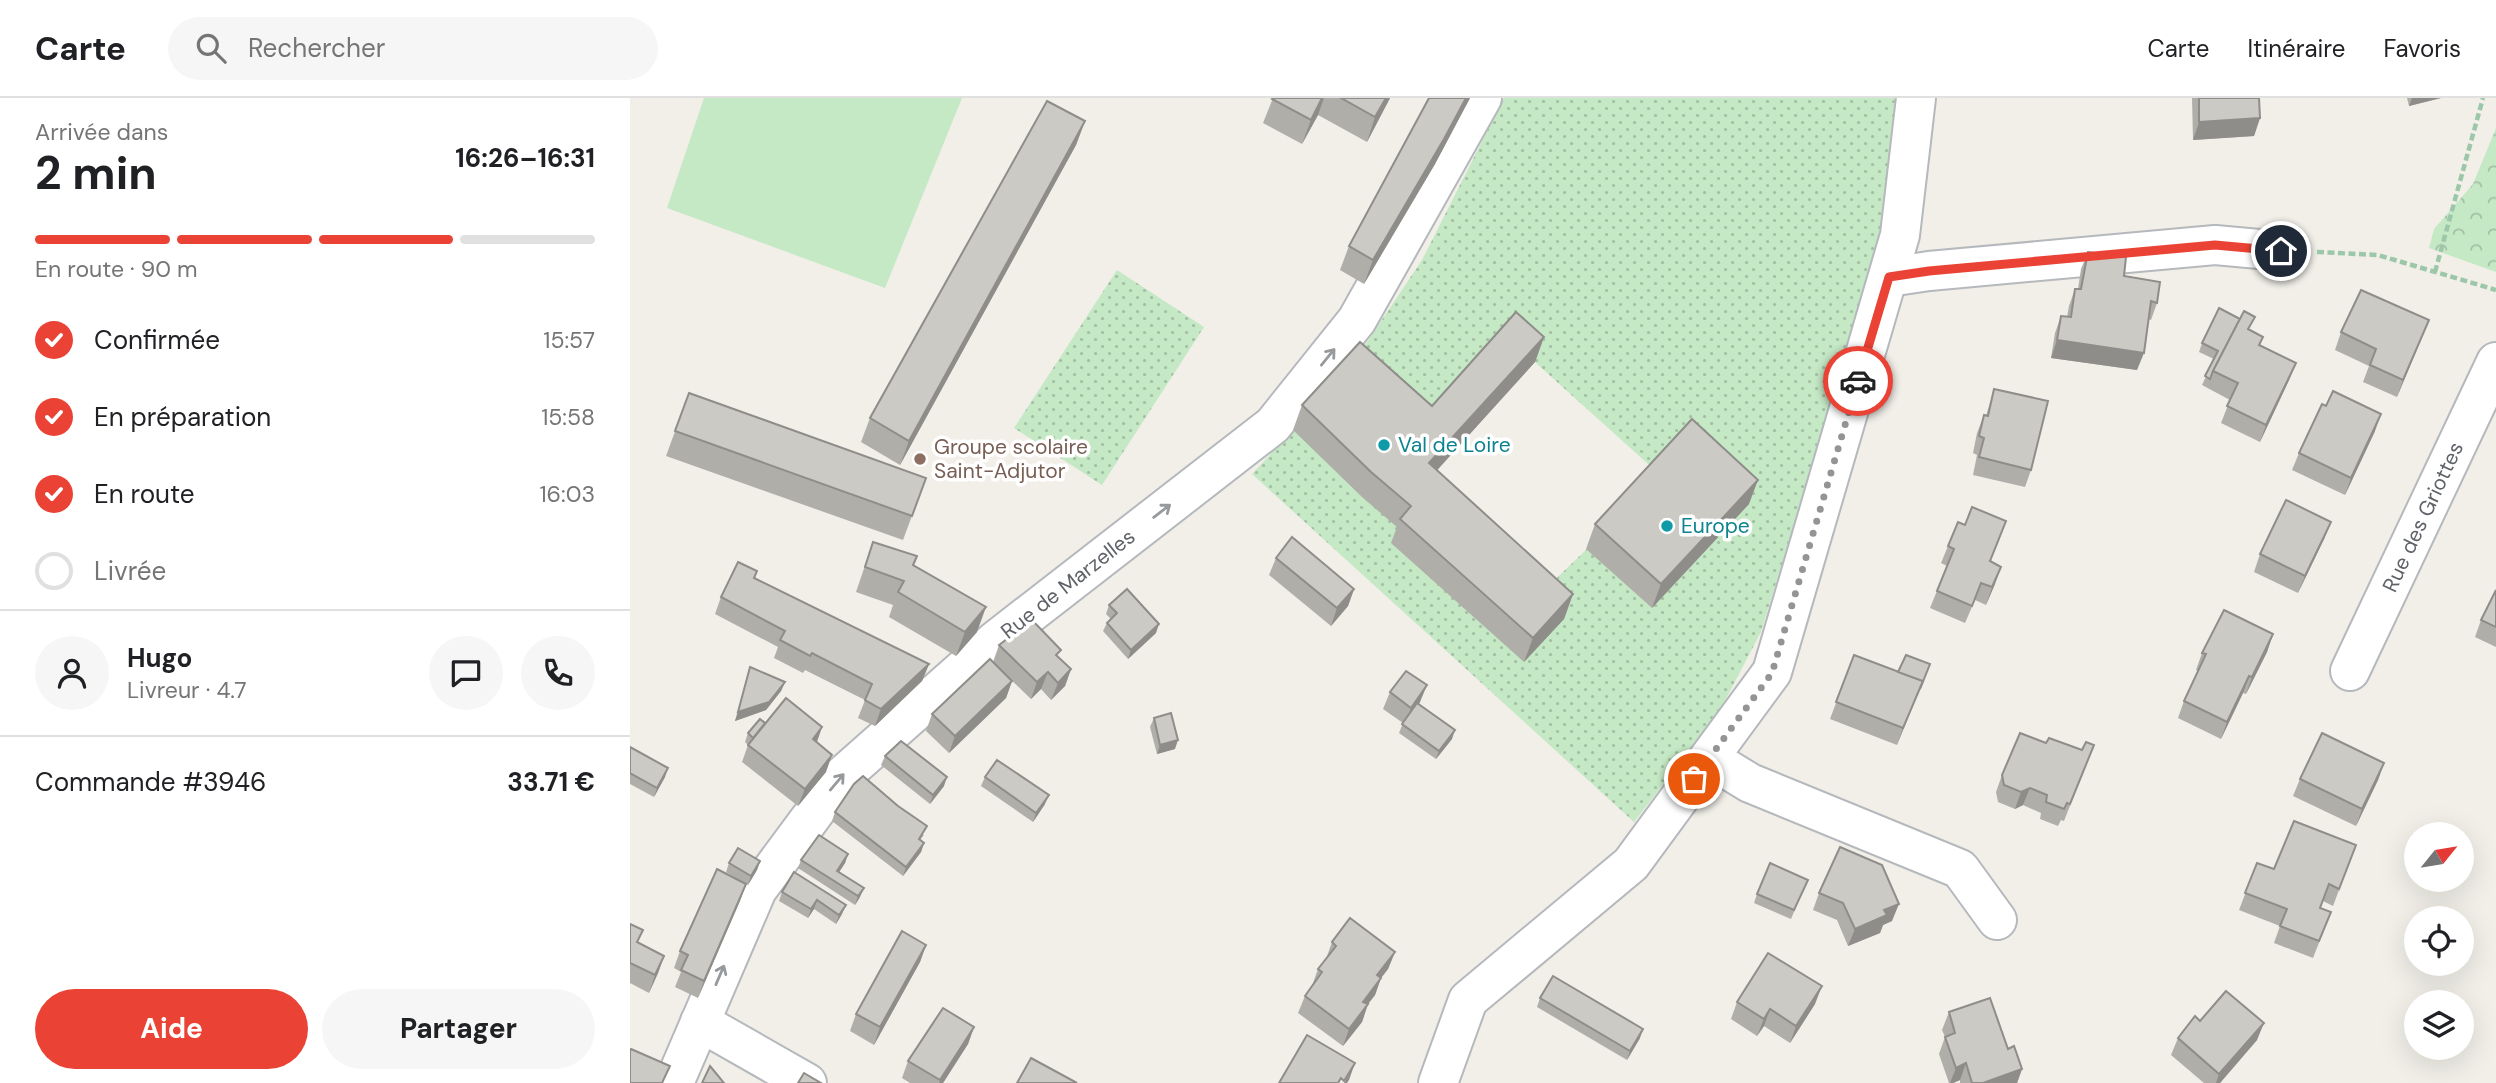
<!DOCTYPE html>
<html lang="fr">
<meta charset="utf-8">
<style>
body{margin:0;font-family:"DM Sans",sans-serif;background:#f6f6f6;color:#202124;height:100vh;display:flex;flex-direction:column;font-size:26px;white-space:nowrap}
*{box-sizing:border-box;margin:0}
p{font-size:23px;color:#757577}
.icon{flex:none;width:38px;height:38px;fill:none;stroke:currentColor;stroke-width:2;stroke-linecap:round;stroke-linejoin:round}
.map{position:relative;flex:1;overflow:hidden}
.panel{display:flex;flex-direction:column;background:#fff;width:630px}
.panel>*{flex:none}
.needle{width:46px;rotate:60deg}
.fabs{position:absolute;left:1774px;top:724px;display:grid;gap:14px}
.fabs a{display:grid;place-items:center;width:70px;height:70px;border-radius:50%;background:#fff;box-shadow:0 7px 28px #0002;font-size:35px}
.pin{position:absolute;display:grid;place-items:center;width:60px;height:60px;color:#fff;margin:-30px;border:4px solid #fff;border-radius:50%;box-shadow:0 2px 7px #0007}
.courier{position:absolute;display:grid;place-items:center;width:70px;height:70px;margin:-35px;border:5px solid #ea4335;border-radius:50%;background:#fff;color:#222;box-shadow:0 2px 9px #0007}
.overview em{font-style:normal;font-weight:700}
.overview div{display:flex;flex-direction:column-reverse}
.overview{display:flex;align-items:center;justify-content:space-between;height:119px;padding:0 35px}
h1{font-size:46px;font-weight:700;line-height:52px}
.bar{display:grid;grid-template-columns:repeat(4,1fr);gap:10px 7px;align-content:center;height:84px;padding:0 35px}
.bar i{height:9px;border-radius:5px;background:#e0e0e0}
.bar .active{background:#ea4335}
.bar p{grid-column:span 4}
.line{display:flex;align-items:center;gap:18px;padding:0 35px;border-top:2px solid #e0e0e0}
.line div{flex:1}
.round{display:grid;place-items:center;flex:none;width:74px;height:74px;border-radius:37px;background:#f6f6f6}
ol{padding:0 35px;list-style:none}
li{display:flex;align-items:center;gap:21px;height:77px}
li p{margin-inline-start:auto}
li .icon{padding:7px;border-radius:50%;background:#ea4335;color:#fff;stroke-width:4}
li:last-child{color:#757577}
li i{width:38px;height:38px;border:4px solid #e0e0e0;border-radius:50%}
.cta{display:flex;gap:14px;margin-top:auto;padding:14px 35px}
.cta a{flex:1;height:80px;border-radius:42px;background:#ea4335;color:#fff;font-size:28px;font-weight:700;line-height:80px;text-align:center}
.cta a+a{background:#f6f6f6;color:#202124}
header{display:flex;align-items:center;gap:42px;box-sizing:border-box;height:98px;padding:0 35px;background:#fff;border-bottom:2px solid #e0e0e0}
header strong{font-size:33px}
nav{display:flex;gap:38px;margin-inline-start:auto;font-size:24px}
.search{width:490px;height:63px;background:#f6f6f6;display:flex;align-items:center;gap:18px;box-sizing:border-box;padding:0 24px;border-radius:38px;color:#757577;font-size:26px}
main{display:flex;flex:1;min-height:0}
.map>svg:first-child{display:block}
.forest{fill:url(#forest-crowns)}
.park{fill:url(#park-dots)}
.pitch{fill:#c5e8c5}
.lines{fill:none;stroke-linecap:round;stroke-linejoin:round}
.street-casing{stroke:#b5b8bc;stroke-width:42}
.path{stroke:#9cc7a9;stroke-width:4.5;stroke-dasharray:7 3.5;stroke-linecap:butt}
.street{stroke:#fff;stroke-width:38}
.wall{fill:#afaea9}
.shaded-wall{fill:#8f8d8a}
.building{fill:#cccac5;stroke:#8f8d8a;stroke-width:2}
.oneway{stroke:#979a9d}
.done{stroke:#929495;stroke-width:7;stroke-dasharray:0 12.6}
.route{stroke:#ea4335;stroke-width:9}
.culture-dot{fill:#0f9aa8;stroke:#fff;stroke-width:2.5}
.education-dot{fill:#8d6e63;stroke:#fff;stroke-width:2.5}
.labels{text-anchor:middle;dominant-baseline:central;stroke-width:7;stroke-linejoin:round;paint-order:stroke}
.culture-label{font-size:21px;fill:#0d838f;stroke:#fff;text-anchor:start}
.education-label{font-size:21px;fill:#785e54;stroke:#fff;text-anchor:start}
.street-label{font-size:21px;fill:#5f6368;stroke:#fff}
</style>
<header>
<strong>Carte</strong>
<div class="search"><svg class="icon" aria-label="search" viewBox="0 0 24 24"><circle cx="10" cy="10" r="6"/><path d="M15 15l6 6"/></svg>Rechercher</div>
<nav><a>Carte</a><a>Itinéraire</a><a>Favoris</a></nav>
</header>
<main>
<section class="panel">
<div class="overview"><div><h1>2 min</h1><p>Arrivée dans</p></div><em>16:26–16:31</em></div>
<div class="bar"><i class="active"></i><i class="active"></i><i class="active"></i><i></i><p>En route · 90 m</p></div>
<ol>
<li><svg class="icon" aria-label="check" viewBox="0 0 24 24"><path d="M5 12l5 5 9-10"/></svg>Confirmée<p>15:57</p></li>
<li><svg class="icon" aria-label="check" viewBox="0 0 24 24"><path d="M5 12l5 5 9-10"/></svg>En préparation<p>15:58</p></li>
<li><svg class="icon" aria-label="check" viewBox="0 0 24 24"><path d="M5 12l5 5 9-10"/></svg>En route<p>16:03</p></li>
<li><i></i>Livrée</li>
</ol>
<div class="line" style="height:126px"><a class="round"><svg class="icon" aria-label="person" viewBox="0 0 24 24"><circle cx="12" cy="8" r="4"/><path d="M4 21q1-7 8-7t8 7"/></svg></a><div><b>Hugo</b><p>Livreur · 4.7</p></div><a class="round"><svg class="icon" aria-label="chat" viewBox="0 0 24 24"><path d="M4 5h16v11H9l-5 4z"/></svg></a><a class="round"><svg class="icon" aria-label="phone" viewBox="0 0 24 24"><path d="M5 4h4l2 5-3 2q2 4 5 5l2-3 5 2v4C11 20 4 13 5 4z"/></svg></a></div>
<div class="line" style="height:91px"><div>Commande #3946</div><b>33.71 €</b></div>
<div class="cta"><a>Aide</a><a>Partager</a></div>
</section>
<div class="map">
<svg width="1866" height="985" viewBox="0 0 1866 985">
<defs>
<pattern id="forest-crowns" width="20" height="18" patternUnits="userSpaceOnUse" patternTransform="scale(1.75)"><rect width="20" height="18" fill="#c5e8c5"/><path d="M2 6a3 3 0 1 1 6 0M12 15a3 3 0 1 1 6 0" fill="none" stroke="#a3c0a4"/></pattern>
<pattern id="park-dots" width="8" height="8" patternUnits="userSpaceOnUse" patternTransform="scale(1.75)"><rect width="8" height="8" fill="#c5e8c5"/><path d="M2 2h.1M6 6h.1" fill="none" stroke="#a3c0a4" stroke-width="1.8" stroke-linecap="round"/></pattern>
</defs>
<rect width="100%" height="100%" fill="#f1efe8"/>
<path class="forest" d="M1866,30V174L1799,150L1804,131L1843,86Z"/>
<g class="park">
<path d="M874,0H1275L1245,164L1131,534L1089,614L1004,724L622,376L663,332L909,497L957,451L1022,510L1027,374L877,239L793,332L721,268L792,162Z"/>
<path d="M487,172L574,229L472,387L384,330Z"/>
</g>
<path class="pitch" d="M74,0H332L255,190L37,110Z"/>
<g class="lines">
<defs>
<g id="street">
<path d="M1259,179L1299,173L1585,147L1651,153"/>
<path d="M1720,573L1866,264"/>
<path d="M1079,660L1120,685L1330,771L1367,822"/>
<path d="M70,924L177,985"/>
<path d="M44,985L127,792L210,680L366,542L643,327L727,222L852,0"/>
<path d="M808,985L838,902L1001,766L1142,574L1270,137L1286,0"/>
</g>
</defs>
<use href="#street" class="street-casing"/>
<g class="path">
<path d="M1687,154L1748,157L1866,192"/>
<path d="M1805,174L1853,0"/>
</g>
<use href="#street" class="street"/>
</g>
<g class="wall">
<path d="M643,0H760L737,44L688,17L672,46L633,25Z"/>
<path d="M799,0H840L805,66L734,186L710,172L719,148Z"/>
<path d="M1562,0H1629L1630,20L1624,38L1563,42Z"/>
<path d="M1777,0H1811L1779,8Z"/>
<path d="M455,23L446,47L270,367L231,344L240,320Z"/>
<path d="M1458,154L1494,178L1527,205L1521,222L1518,221L1507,272L1421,260L1425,235L1431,218L1437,219L1439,208L1445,191H1448L1451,171Z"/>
<path d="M1620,232L1633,239L1630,247L1666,265L1659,282L1630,344L1591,325L1600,302L1572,287L1584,261L1569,254L1572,245Z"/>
<path d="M1711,234L1792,239L1767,299L1733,284L1739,268L1705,252Z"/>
<path d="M914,239L905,264L807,372L943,496L934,521L894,564L761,445L767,429L732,399L663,332L672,307L802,308Z"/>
<path d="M1364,291L1401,372L1395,389L1343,377L1347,357L1343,355L1347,335L1354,317L1356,318Z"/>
<path d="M59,295L296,380L273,442L36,358Z"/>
<path d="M1745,333L1715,397L1662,372L1669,355Z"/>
<path d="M1119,406L1022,510L956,451L965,426Z"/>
<path d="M1701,424L1694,441L1668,495L1624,474L1630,456Z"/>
<path d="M1370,440L1360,464L1365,486L1356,507L1345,502L1335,525L1300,510L1317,468L1311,465L1318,448Z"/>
<path d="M243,444L287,458L284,468L347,534L326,558L259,519L263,507L226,494Z"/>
<path d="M646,460L724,491L718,508L701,528L639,477Z"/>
<path d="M127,473L125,480L299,566L292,583L245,628L228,620L235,602L175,572L173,575L144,560L148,549L85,516L91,499Z"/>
<path d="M1866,492V549L1845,539L1851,522Z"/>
<path d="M479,507L526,535L498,561L473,533L477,525L481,521L476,516Z"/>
<path d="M1643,536L1637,554L1616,596L1613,595L1591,641L1548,620L1554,603L1569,573L1566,572L1572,555Z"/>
<path d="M369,547L429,559L441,571L435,588L421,602L411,591L401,601L370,571L382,583L376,600L319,655L296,633L302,616L363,564Z"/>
<path d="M1224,557L1286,600L1267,647L1200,621Z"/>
<path d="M120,569L155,584L151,593L136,612L105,623Z"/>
<path d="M760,594L790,604L789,606L822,641L806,661L769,635L773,625L753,611Z"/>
<path d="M524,620L545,651L527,656L520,629Z"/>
<path d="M135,625L192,629L187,644L196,674L168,708L112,664L118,647L115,644L118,635Z"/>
<path d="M1416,645L1452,652L1464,647L1434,723L1431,722L1428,728L1410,721L1411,715L1393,707L1385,711L1368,704L1366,694L1372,677Z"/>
<path d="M0,649L35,679L24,699L0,686Z"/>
<path d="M255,658L314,688L300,706L251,667Z"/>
<path d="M1754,665L1748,682L1726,728L1663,698L1670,681Z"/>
<path d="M355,679L415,706L403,724L351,688Z"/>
<path d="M205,714L294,737L290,742L294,745L291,754L273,778L202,723Z"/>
<path d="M1726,747L1703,808L1693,803L1690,810L1701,814L1683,860L1644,845L1650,828L1609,812L1627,765L1644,771Z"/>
<path d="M218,756L215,765L209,774L230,799L225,807L168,770L171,762Z"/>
<path d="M130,763L127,772L118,787L116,786L68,900L45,889L51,874L44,870L50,853L109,782L96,774L99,765Z"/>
<path d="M164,774L212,816L206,826L184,811L178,820L149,803L152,794Z"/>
<path d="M1174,790L1161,821L1124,805L1127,796Z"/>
<path d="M1189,795L1262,823L1253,827L1250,835L1218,848L1207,822L1183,812Z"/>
<path d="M0,826L8,845L34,858L28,875L19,895L0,885Z"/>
<path d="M702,844L765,854L758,871L751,880L745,897L738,906L732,924L713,948L668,915L675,898L682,888L688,871L696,861Z"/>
<path d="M296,847L290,864L244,947L220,933L226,916Z"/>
<path d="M910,900L1010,940L997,962L907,909Z"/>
<path d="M1107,904L1185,906L1160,945L1134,928L1127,938L1101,921Z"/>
<path d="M1319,914L1378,951L1392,971L1387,985H1330V982L1323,985H1319L1309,956L1315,939L1312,932Z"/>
<path d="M344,929L338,946L313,985H280L272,980L278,963Z"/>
<path d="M1548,940L1627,942L1590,985H1574L1541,957Z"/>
</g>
<g class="shaded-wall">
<path d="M692,0H694L688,17L672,46L681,22Z"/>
<path d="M756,0H760L737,44L745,19Z"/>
<path d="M836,0H840L805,66L734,186L743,162Z"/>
<path d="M1782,0H1811L1779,8Z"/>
<path d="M1630,20L1624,38L1563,42L1569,24Z"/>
<path d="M455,23L446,47L270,367L279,343Z"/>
<path d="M1799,222L1792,239L1767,299L1773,282Z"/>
<path d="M914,239L905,264L791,390L799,365Z"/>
<path d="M1427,242L1514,255L1507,272L1421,260Z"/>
<path d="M1666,265L1659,282L1630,344L1636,327Z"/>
<path d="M1751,316L1745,333L1715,397L1721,380Z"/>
<path d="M1128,382L1119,406L1022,510L1031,486Z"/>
<path d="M1701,424L1694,441L1668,495L1675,478Z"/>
<path d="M1371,469L1365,486L1356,507L1362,489Z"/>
<path d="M724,491L718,508L701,528L707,510Z"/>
<path d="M943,496L934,521L894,564L903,540Z"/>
<path d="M356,509L347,534L326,558L335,534Z"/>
<path d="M529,526L526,535L498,561L501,552Z"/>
<path d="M1643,536L1637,554L1616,596L1622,579Z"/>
<path d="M299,566L292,583L245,628L251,611Z"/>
<path d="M1300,566L1286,600L1267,647L1273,630Z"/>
<path d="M441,571L435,588L421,602L428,585Z"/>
<path d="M418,574L411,591L401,601L407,584Z"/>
<path d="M1619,578L1613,595L1591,641L1597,624Z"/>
<path d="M382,583L376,600L319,655L325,638Z"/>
<path d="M155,584L151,593L136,612L105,623L108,614Z"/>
<path d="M797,587L790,604L775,627L781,610Z"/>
<path d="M192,629L186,646L183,641Z"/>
<path d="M825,632L822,641L806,661L809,653Z"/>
<path d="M548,642L545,651L527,656L530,647Z"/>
<path d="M202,657L196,674L168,708L175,691Z"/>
<path d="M1754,665L1748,682L1726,728L1732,711Z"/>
<path d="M38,670L35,679L24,699L27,690Z"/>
<path d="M317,679L314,688L300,706L303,697Z"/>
<path d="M1400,690L1393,707L1385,711L1391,694Z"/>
<path d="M419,697L415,706L403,724L406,715Z"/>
<path d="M294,745L291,754L273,778L276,769Z"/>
<path d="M218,756L215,765L204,782L207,773Z"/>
<path d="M130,763L127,772L118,787L121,778Z"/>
<path d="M116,786L110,803L68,900L74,883Z"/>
<path d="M234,790L230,799L225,807L228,798Z"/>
<path d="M187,802L184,811L178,820L181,811Z"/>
<path d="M1269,806L1262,823L1253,827L1250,835L1218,848L1225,831L1254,812Z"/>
<path d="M216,807L212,816L206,826L209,817Z"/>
<path d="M296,847L290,864L244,947L250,929Z"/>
<path d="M765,854L758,871L751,880L745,897L738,906L732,924L713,948L719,931L747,877Z"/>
<path d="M34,858L28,875L19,895L25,877Z"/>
<path d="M1192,888L1185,906L1160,945L1166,928Z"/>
<path d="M1140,911L1134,928L1127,938L1134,921Z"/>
<path d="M1634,925L1627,942L1590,985H1586L1589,976Z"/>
<path d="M344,929L338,946L313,985H309Z"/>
<path d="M1013,931L1010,940L997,962L1000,953Z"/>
<path d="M725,965L719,982L717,985H714Z"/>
<path d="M1336,965L1330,982L1323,985H1320L1326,970Z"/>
<path d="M1392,971L1387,985H1353Z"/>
</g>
<g class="building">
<path d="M643,0H692L681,22L642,1Z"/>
<path d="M711,0H756L745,19Z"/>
<path d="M799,0H836L814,41L743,162L719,148Z"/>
<path d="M1569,0H1629L1630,20L1569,24Z"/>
<path d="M417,3L455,23L279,343L240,320Z"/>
<path d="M1458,154L1496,159L1494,178L1530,184L1527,205L1521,203L1514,255L1427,242L1431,218L1441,219L1445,191H1451Z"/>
<path d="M1731,192L1799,222L1773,282L1740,267L1746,251L1711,234Z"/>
<path d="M1589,210L1610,221L1583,273L1580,281L1575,278L1588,253L1572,245Z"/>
<path d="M1614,213L1625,219L1618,231L1633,239L1629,247L1666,265L1636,327L1597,308L1608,285L1583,273Z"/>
<path d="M886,214L914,239L799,365L943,496L903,540L770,421L781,408L741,374L672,307L730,244L802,308Z"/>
<path d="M1364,291L1418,303L1401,372L1349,359L1354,340L1349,338L1354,317L1358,318Z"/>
<path d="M1703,293L1751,316L1721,380L1669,355L1692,306L1696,308Z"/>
<path d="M59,295L296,380L282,418L45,333Z"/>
<path d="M1062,321L1128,382L1031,486L965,426Z"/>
<path d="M1656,402L1701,424L1675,478L1630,456Z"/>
<path d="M1342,409L1376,423L1360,463L1371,469L1362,489L1351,485L1342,508L1307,493L1324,451L1318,448L1328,424L1335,427Z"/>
<path d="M662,439L724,491L707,510L646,460Z"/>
<path d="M243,444L287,458L283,467L356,509L335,534L268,494L274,483L235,469Z"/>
<path d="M108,464L127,473L124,480L299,566L251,611L235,602L242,586L182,555L180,558L150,542L155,533L91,499Z"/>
<path d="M497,491L529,526L501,552L477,525L487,515L479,507Z"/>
<path d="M1866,492V529L1851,522Z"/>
<path d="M1594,512L1643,536L1622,579L1619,578L1597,624L1554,603L1576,556L1572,555Z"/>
<path d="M402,522L431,552L426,557L441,571L428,585L418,574L407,584L369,547Z"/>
<path d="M1224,557L1293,583L1273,630L1206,604Z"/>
<path d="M1276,557L1300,566L1290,591L1293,583L1268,574Z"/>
<path d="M360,561L382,583L325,638L302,616Z"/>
<path d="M120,569L155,584L139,604L108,614Z"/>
<path d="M776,573L797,587L781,610L760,594Z"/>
<path d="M156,600L192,629L183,641L202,657L175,691L118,647Z"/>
<path d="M787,605L825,632L809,653L772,626Z"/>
<path d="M541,615L548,642L530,647L524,620Z"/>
<path d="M130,621L135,625L123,640L118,635Z"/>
<path d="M1390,635L1416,645L1419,640L1452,652L1456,644L1464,647L1440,706L1437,705L1434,711L1416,704L1417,697L1400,690L1391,694L1374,687L1372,677Z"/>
<path d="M1692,635L1754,665L1732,711L1670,681Z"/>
<path d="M271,643L317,679L303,697L255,658Z"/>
<path d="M0,649L38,670L27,690L0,675Z"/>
<path d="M367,662L419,697L406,715L355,679Z"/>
<path d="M233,678L268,708L297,728L289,741L294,745L276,769L205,714L224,686Z"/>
<path d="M1664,723L1726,747L1709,791L1699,786L1690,810L1701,814L1689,843L1650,828L1657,811L1615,795L1627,765L1644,771Z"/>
<path d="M189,737L218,756L207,773L234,790L228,798L171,762Z"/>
<path d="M1210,749L1252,767L1269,806L1254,812L1257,817L1225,831L1213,805L1189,795Z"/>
<path d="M108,750L130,763L121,778L99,765Z"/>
<path d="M1140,765L1178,782L1164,812L1127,796Z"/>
<path d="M87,771L116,786L74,883L51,872L58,857L50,853Z"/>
<path d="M164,774L216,807L209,817L187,802L181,811L152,794Z"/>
<path d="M720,820L765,854L747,877L751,880L733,904L738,906L719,931L675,898L692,874L688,871L706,848L702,844Z"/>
<path d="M0,826L13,832L7,844L34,858L25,877L0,865Z"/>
<path d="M272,833L296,847L250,929L226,916Z"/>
<path d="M1138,855L1192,888L1166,928L1140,911L1134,921L1107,904Z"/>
<path d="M923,878L1013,931L1000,953L910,900Z"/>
<path d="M1596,893L1634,925L1589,976L1548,940L1565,918L1570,923Z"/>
<path d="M1360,900L1378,951L1384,948L1392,971L1353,985H1342L1336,965L1326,970L1315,939L1325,935L1319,914Z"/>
<path d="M313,910L344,929L310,982L278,963Z"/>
<path d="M677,937L725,965L714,983L711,980L708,985H649Z"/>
<path d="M1,951L40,968L32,985H0V953Z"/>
<path d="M401,960L447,985H387Z"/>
<path d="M80,968L94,985H72Z"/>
<path d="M174,975L191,985H168Z"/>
</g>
<defs><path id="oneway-shaft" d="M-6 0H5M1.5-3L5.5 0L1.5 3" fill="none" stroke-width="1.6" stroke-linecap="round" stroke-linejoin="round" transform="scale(1.75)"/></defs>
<g class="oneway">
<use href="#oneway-shaft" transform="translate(698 259) rotate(-51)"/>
<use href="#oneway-shaft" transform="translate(532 413) rotate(-38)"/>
<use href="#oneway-shaft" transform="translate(207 684) rotate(-50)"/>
<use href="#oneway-shaft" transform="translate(90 877) rotate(-67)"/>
</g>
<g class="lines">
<path class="done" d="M1064,681L1142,575L1228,283"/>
<path class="route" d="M1228,283L1259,179L1299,173L1585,147L1651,153"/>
</g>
<g class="culture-dot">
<circle cx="754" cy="347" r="7"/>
<circle cx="1037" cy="428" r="7"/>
</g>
<circle class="education-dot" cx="290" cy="361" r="7"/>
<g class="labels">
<g class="culture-label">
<text x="768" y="347">Val de Loire</text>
<text x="1051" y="428">Europe</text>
</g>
<g class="education-label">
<text x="304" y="349">Groupe scolaire<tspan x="304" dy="24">Saint-Adjutor</tspan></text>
</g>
<g class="street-label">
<text transform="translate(1793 419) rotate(-65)">Rue des Griottes</text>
<text transform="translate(438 486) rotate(-38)">Rue de Marzelles</text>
</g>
</g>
</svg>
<div class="fabs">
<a><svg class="needle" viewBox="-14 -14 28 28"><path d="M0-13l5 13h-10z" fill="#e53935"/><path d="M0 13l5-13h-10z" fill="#757577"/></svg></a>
<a><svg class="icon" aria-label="locate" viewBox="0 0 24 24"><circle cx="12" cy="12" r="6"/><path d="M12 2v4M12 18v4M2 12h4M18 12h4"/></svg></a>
<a><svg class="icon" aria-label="layers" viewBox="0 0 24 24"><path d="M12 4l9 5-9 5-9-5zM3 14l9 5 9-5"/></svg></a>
</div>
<div class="pin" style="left:1064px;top:681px;background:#ea580c"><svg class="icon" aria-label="bag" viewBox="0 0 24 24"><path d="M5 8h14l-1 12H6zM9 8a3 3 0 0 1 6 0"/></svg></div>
<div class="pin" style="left:1651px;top:153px;background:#1f2937"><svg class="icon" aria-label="home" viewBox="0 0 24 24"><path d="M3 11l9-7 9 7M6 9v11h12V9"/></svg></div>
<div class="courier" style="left:1228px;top:283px"><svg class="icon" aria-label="car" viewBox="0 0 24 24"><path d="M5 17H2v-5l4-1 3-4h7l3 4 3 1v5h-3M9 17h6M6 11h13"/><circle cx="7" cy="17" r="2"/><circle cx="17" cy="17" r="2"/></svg></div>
</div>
</main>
